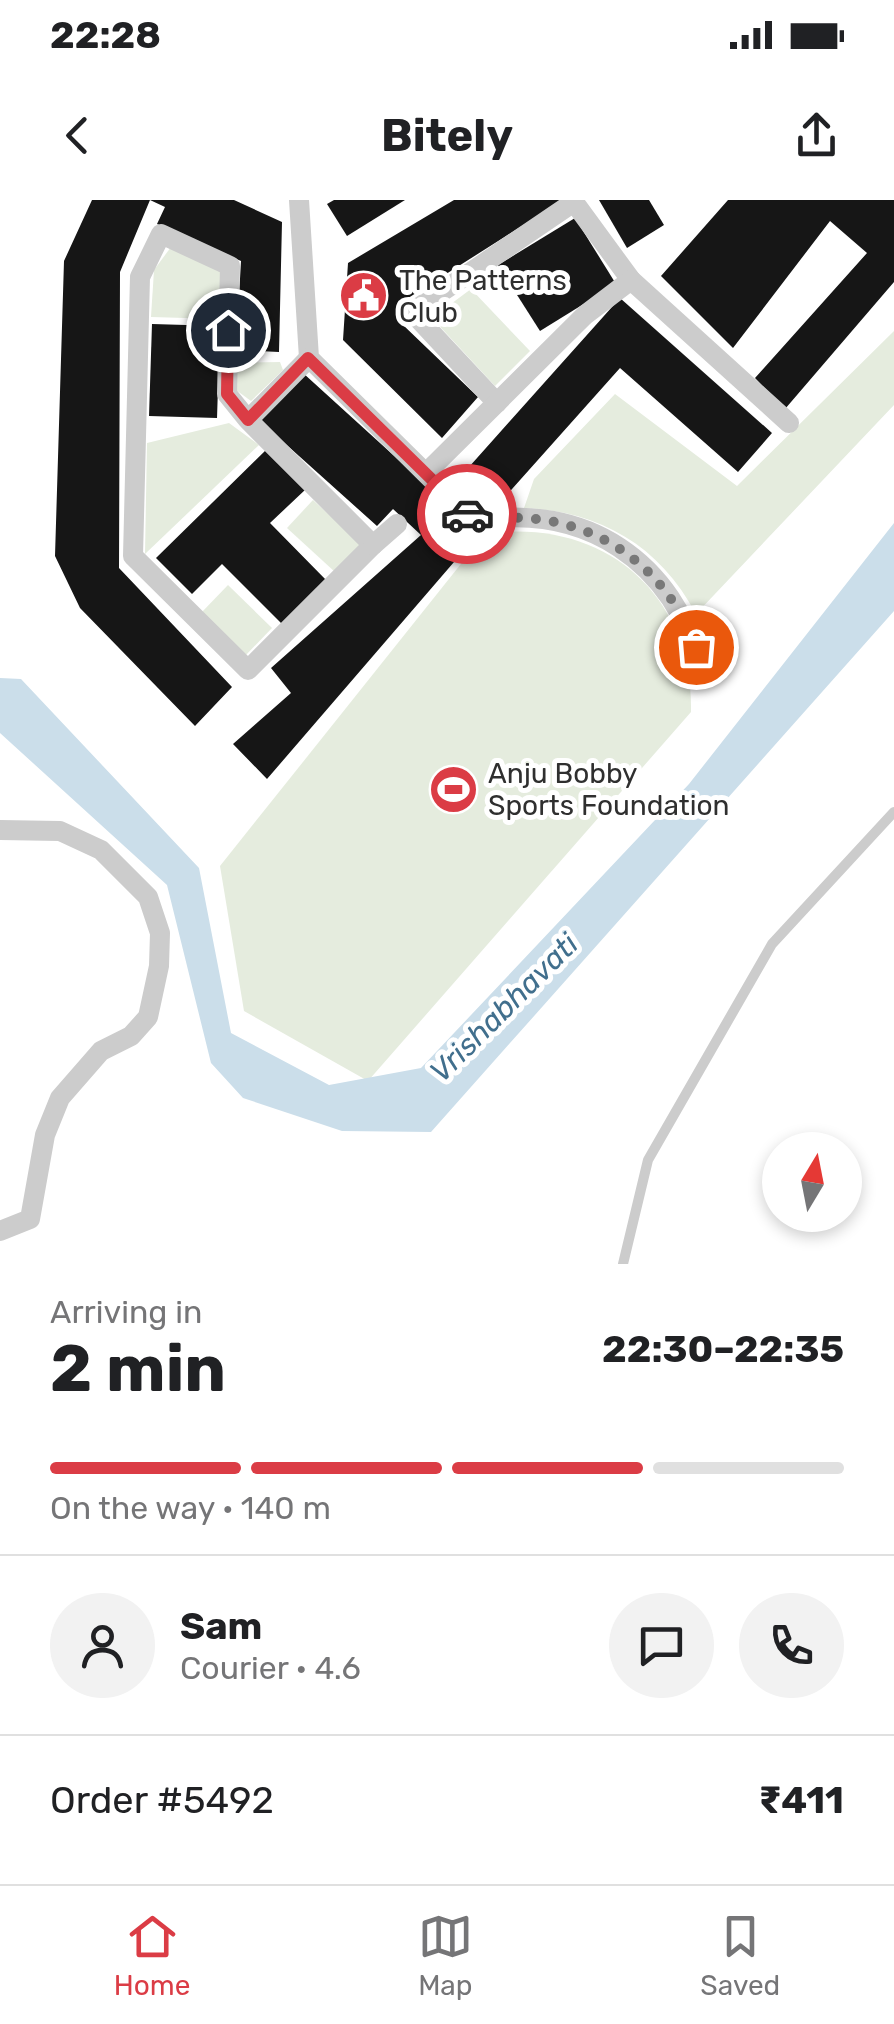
<!DOCTYPE html>
<meta charset="utf-8">
<style>
body{margin:0;font-family:Rubik,sans-serif;background:#f2f2f2;color:#202124;height:100vh;display:flex;flex-direction:column;font-size:38px;white-space:nowrap}
*{box-sizing:border-box;margin:0}
p{font-size:32px;color:#757577}
.icon{flex:none;width:55px;height:55px;fill:none;stroke:currentColor;stroke-width:2;stroke-linecap:round;stroke-linejoin:round}
.map{position:relative;height:1064px;overflow:hidden}
.sheet{display:flex;flex-direction:column;background:#fff;flex:1}
.sheet>*{flex:none}
.needle{width:65px;rotate:10deg}
.fabs{position:absolute;left:762px;top:932px;display:grid;gap:20px}
.fabs a{display:grid;place-items:center;width:100px;height:100px;border-radius:50%;background:#fff;box-shadow:0 5px 15px #0003;font-size:50px}
.pin{position:absolute;display:grid;place-items:center;width:85px;height:85px;color:#fff;margin:-42px;border:5px solid #fff;border-radius:50%;box-shadow:0 2px 10px #0007}
.courier{position:absolute;display:grid;place-items:center;width:100px;height:100px;margin:-50px;border:8px solid #db3c45;border-radius:50%;background:#fff;color:#222;box-shadow:0 2px 12px #0007}
.summary em{font-style:normal;font-weight:700}
.summary div{display:flex;flex-direction:column-reverse}
.summary{display:flex;align-items:center;justify-content:space-between;height:170px;padding:0 50px}
h1{font-size:65px;font-weight:700;line-height:75px}
.bar{display:grid;grid-template-columns:repeat(4,1fr);gap:15px 10px;align-content:center;height:120px;padding:0 50px}
.bar i{height:12px;border-radius:8px;background:#e0e0e0}
.bar .active{background:#db3c45}
.bar p{grid-column:span 4}
.line{display:flex;align-items:center;gap:25px;padding:0 50px;border-top:2px solid #e0e0e0}
.line div{flex:1}
.round{display:grid;place-items:center;flex:none;width:105px;height:105px;border-radius:52px;background:#f2f2f2}
.status{display:flex;justify-content:space-between;align-items:center;height:70px;padding:0 50px;background:#fff;direction:ltr}
.status svg{height:28px;fill:currentColor}
header{display:flex;justify-content:space-between;align-items:center;height:130px;padding:0 50px;background:#fff;font-size:45px;font-weight:700}
.tab-bar{display:flex;justify-content:space-around;align-items:center;height:140px;border-top:2px solid #e0e0e0;background:#fff;font-size:28px;color:#757577}
.tab-bar a{display:grid;justify-items:center;gap:5px}
.tab-bar .active{color:#db3c45}
.map>svg:first-child{display:block}
.green{fill:#e5ecde}
.water{fill:#cbdeea}
.building{fill:#161616}
.lines{fill:none;stroke-linecap:round;stroke-linejoin:round}
.lane{stroke:#ccc;stroke-width:10}
.street{stroke:#ccc;stroke-width:20}
.done{stroke:#787878;stroke-width:10;stroke-dasharray:0 18}
.route{stroke:#db3c45;stroke-width:12}
.labels{text-anchor:middle;dominant-baseline:central;stroke-width:10;stroke-linejoin:round;paint-order:stroke}
.poi-label{font-size:28px;fill:#2f2f2f;stroke:#fff;text-anchor:start}
.water-label{font-size:30px;font-style:italic;fill:#416f8d;stroke:#fff}
</style>
<div class="status"><b>22:28</b><svg viewBox="0 0 49 12"><path d="M0 12V9h3v3zM5 12V6h3v6zM10 12V3h3v9zM15 12V0h3v12zM26 1h20v11H26zM47 4h2v5h-2z"/></svg></div>
<header><svg class="icon" aria-label="back" viewBox="0 0 24 24"><path d="M15 5l-7 7 7 7"/></svg>Bitely<svg class="icon" aria-label="share" viewBox="0 0 24 24"><path d="M12 15V3M7 8l5-5 5 5M5 13v7h14v-7"/></svg></header>
<div class="map">
<svg width="894" height="1064" viewBox="0 0 894 1064">
<rect width="100%" height="100%" fill="#fff"/>
<g class="green">
<path d="M171,47L222,70L219,119L151,117L154,70Z"/>
<path d="M471,89L530,151L495,186L432,118Z"/>
<path d="M894,131V205L696,414C660,346 600,311 524,308L534,279L615,194L737,286Z"/>
<path d="M280,162L283,170L251,201L236,190L235,163Z"/>
<path d="M229,223L259,245L145,354L147,243Z"/>
<path d="M313,300L361,344L335,372L287,328Z"/>
<path d="M503,332C614,325 693,401 691,512L368,881L244,811L220,666L484,335Z"/>
<path d="M228,385L272,428L245,456L201,413Z"/>
</g>
<path class="water" d="M894,323V411L431,932L342,931L243,898L211,863L167,685L0,533V478L21,479L199,668L231,833L329,885L421,868L689,584Z"/>
<g class="building">
<path d="M92,0H234L282,22L279,152L236,150L241,61L157,24L165,7L150,0L120,72L119,368L232,487L195,526L80,408L55,356L64,61Z"/>
<path d="M334,0H405L347,36L327,4Z"/>
<path d="M454,0H563L405,100L402,124L478,197L442,238L343,140L348,63Z"/>
<path d="M599,0H649L664,25L627,48Z"/>
<path d="M728,0H894V82L785,209L755,178L867,53L830,21L733,148L661,76Z"/>
<path d="M575,18L616,84L540,131L498,65Z"/>
<path d="M620,98L772,233L738,272L620,168L504,298L469,267Z"/>
<path d="M152,124L220,126L217,218L149,216Z"/>
<path d="M303,173L479,333L267,579L233,544L291,493L271,468L421,335L393,309L377,326L260,221Z"/>
<path d="M267,249L306,289L270,323L327,381L283,425L222,364L192,394L156,358Z"/>
</g>
<g class="lines">
<path class="lane" d="M623,1064L648,960L772,744L894,612"/>
<g class="street">
<path d="M299,0L309,158L474,321C586,302 673,361 702,469"/>
<path d="M497,203L412,112L574,2L631,80"/>
<path d="M248,220L373,345L248,470L133,356L140,77L161,34L230,66L227,194L248,220L309,158"/>
<path d="M426,273L585,115L631,80L789,223"/>
<path d="M373,345L397,324"/>
<path d="M0,630L60,631L101,650L148,697L160,733L159,766L148,817L131,836L101,851L60,898L45,935L30,1019L0,1031"/>
</g>
</g>
<g class="lines">
<path class="done" d="M467,314L474,321C573,304 661,353 696,447"/>
<path class="route" d="M228,130L227,194L248,220L308,158L467,314"/>
</g>
<defs>
<symbol id="civic-disc" viewBox="-11 -11 22 22"><circle r="9.5" fill="#db3c45" stroke="#fff"/><path d="M-.6-6.5H3V-4.5H.6V-3L4-1V1h2V6H-6V1h2V-1L-.6-3ZM-1.2 2.5V6h2.4V2.5Z" fill="#fff"/></symbol>
<symbol id="stadium-disc" viewBox="-11 -11 22 22"><circle r="9.5" fill="#db3c45" stroke="#fff"/><path d="M0-5a6.5 5 0 1 0 0 10a6.5 5 0 1 0 0-10ZM-3.5-1.8h7v3.6h-7Z" fill="#fff"/></symbol>
</defs>
<g fill-rule="evenodd">
<use href="#civic-disc" x="336" y="68" width="55" height="55"/>
<use href="#stadium-disc" x="426" y="562" width="55" height="55"/>
</g>
<g class="labels">
<g class="poi-label">
<text x="399" y="80">The Patterns<tspan x="399" dy="32">Club</tspan></text>
<text x="488" y="573">Anju Bobby<tspan x="488" dy="32">Sports Foundation</tspan></text>
</g>
<g class="water-label">
<text transform="translate(504 808) rotate(-45)">Vrishabhavati</text>
</g>
</g>
</svg>
<div class="fabs">
<a><svg class="needle" viewBox="-14 -14 28 28"><path d="M0-13l5 13h-10z" fill="#e53935"/><path d="M0 13l5-13h-10z" fill="#757577"/></svg></a>
</div>
<div class="pin" style="left:696px;top:447px;background:#ea580c"><svg class="icon" aria-label="bag" viewBox="0 0 24 24"><path d="M5 8h14l-1 12H6zM9 8a3 3 0 0 1 6 0"/></svg></div>
<div class="pin" style="left:228px;top:130px;background:#1f2937"><svg class="icon" aria-label="home" viewBox="0 0 24 24"><path d="M3 11l9-7 9 7M6 9v11h12V9"/></svg></div>
<div class="courier" style="left:467px;top:314px"><svg class="icon" aria-label="car" viewBox="0 0 24 24"><path d="M5 17H2v-5l4-1 3-4h7l3 4 3 1v5h-3M9 17h6M6 11h13"/><circle cx="7" cy="17" r="2"/><circle cx="17" cy="17" r="2"/></svg></div>
</div>
<section class="sheet">
<div class="summary"><div><h1>2 min</h1><p>Arriving in</p></div><em>22:30–22:35</em></div>
<div class="bar"><i class="active"></i><i class="active"></i><i class="active"></i><i></i><p>On the way · 140 m</p></div>
<div class="line" style="height:180px"><a class="round"><svg class="icon" aria-label="person" viewBox="0 0 24 24"><circle cx="12" cy="8" r="4"/><path d="M4 21q1-7 8-7t8 7"/></svg></a><div><b>Sam</b><p>Courier · 4.6</p></div><a class="round"><svg class="icon" aria-label="chat" viewBox="0 0 24 24"><path d="M4 5h16v11H9l-5 4z"/></svg></a><a class="round"><svg class="icon" aria-label="phone" viewBox="0 0 24 24"><path d="M5 4h4l2 5-3 2q2 4 5 5l2-3 5 2v4C11 20 4 13 5 4z"/></svg></a></div>
<div class="line" style="height:130px"><div>Order #5492</div><b>₹411</b></div>
</section>
<nav class="tab-bar">
<a class="active"><svg class="icon" aria-label="home" viewBox="0 0 24 24"><path d="M3 11l9-7 9 7M6 9v11h12V9"/></svg>Home</a>
<a><svg class="icon" aria-label="map" viewBox="0 0 24 24"><path d="M3 6l6-2 6 2 6-2v14l-6 2-6-2-6 2zM9 4v14M15 6v14"/></svg>Map</a>
<a><svg class="icon" aria-label="saved" viewBox="0 0 24 24"><path d="M7 4h10v16l-5-4-5 4z"/></svg>Saved</a>
</nav>
